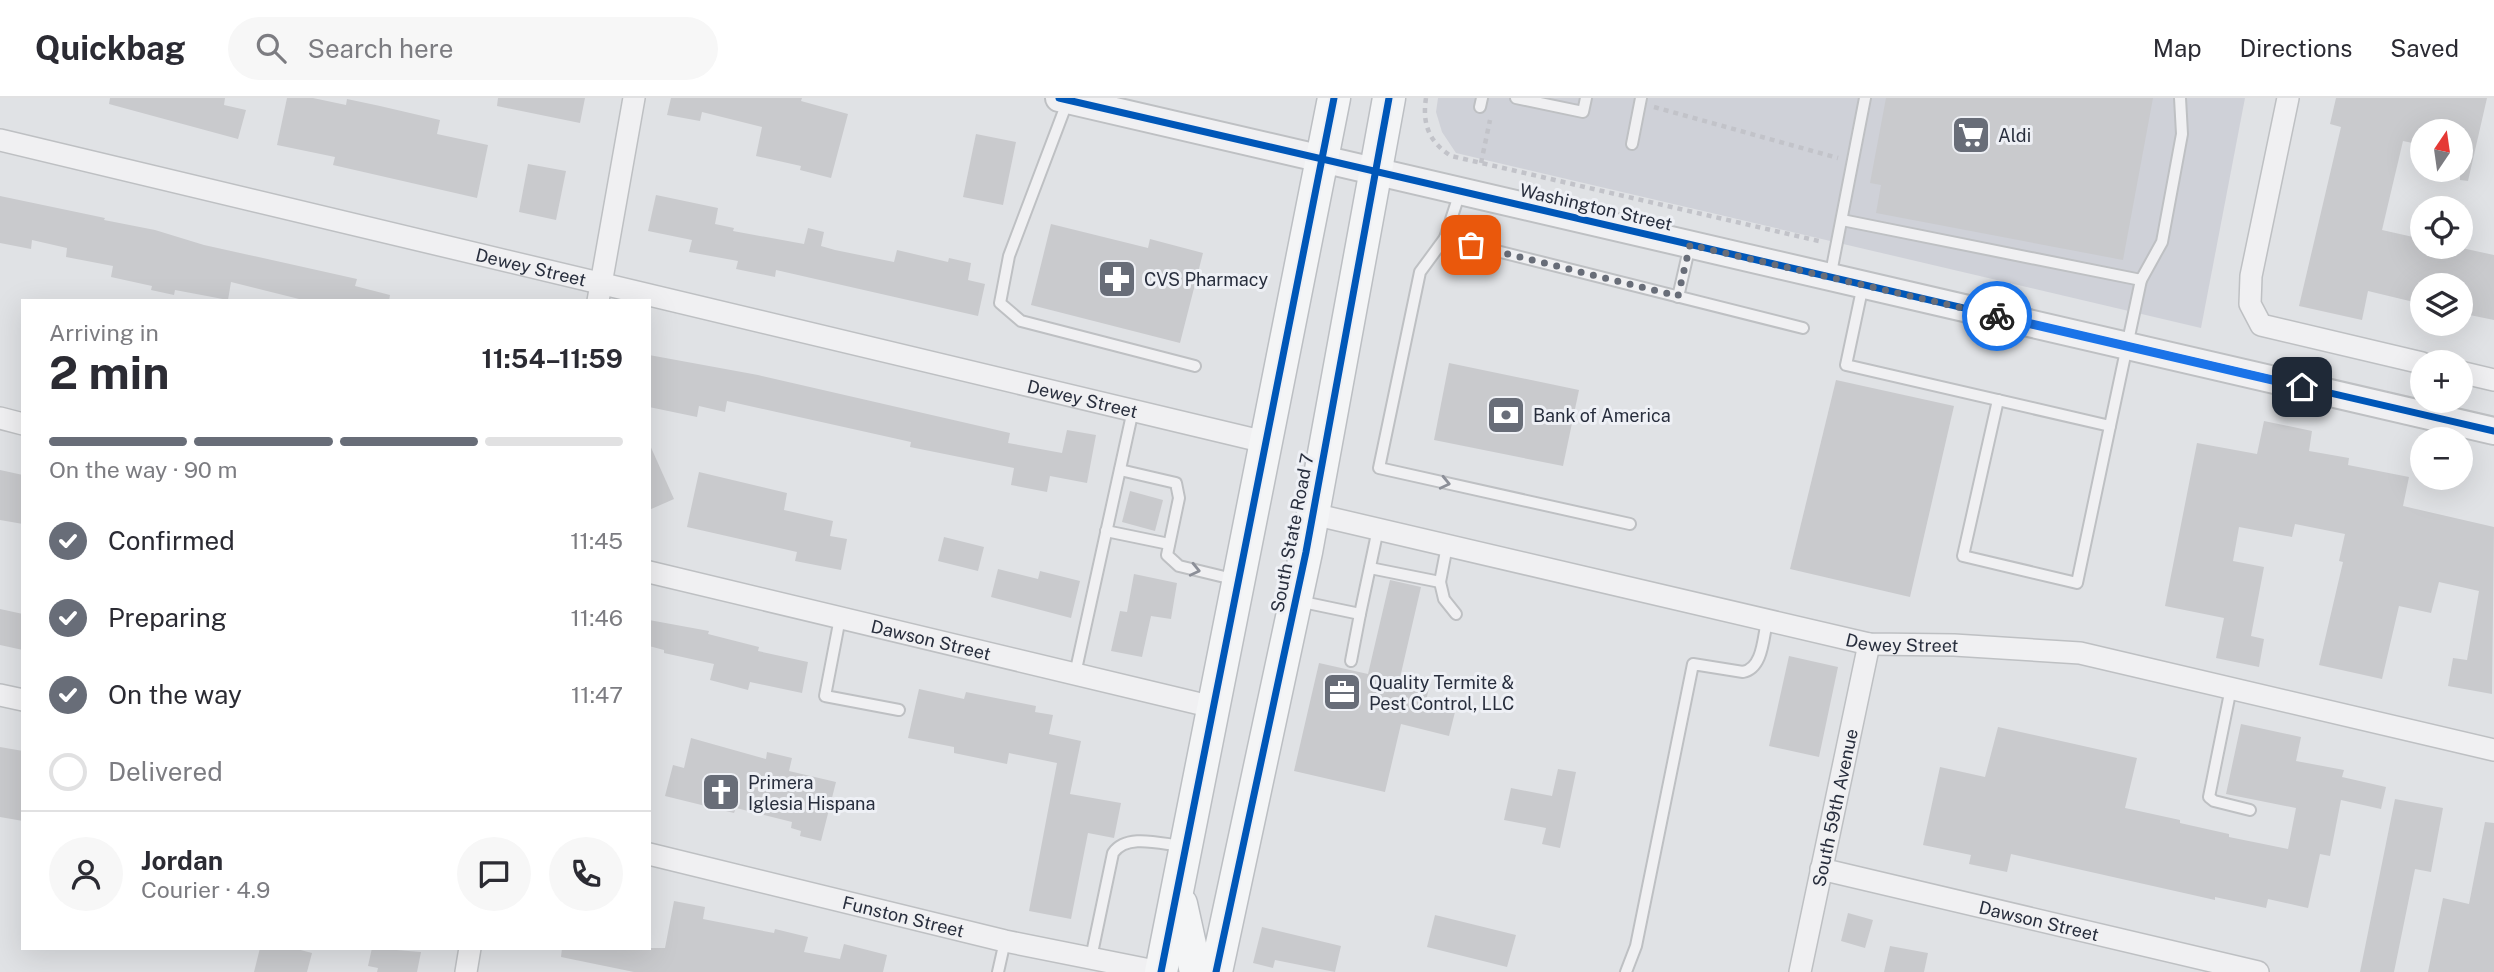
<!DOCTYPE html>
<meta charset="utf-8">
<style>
body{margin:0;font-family:"Public Sans",sans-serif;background:#f7f7f7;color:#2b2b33;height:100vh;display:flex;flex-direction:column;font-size:26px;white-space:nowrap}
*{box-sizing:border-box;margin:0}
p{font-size:23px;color:#7c7c81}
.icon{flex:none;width:38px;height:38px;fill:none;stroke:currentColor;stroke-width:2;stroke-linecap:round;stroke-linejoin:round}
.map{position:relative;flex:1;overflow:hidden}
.drawer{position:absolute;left:21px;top:201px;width:630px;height:651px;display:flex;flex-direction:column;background:#fff;border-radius:0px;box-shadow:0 7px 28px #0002}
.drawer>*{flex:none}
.needle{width:46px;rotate:13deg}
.buttons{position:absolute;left:2410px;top:21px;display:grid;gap:14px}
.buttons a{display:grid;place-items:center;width:63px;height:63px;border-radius:50%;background:#fff;box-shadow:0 7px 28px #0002;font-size:35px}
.pin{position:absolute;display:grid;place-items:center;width:60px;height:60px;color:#fff;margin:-30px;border-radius:14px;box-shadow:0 4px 10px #0006}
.courier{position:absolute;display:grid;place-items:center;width:70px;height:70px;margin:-35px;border:5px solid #1a73e8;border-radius:50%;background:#fff;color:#222;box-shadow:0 2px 9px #0007}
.overview em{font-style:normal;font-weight:700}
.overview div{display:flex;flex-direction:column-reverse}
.overview{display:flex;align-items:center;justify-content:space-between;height:119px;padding:0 28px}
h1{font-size:46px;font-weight:700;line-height:52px}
.bar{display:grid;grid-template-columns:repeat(4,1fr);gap:10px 7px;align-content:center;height:84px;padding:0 28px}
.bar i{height:9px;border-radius:5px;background:#e1e1e2}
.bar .on{background:#686d78}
.bar p{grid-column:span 4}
.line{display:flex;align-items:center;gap:18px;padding:0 28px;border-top:2px solid #e1e1e2}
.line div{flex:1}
.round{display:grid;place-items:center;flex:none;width:74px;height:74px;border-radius:37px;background:#f7f7f7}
ol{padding:0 28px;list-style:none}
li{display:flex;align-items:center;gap:21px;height:77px}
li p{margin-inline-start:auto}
li .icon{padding:7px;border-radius:50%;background:#686d78;color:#fff;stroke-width:4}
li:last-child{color:#7c7c81}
li i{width:38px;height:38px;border:4px solid #e1e1e2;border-radius:50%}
header{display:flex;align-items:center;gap:42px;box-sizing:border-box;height:98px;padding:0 35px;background:#fff;border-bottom:2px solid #e1e1e2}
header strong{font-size:33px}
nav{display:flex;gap:38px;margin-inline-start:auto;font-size:24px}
.search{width:490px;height:63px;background:#f7f7f7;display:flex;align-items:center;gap:18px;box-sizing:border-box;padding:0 24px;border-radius:38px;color:#7c7c81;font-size:26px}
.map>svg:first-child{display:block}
.built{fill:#cfd1d8}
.building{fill:#c9cacd}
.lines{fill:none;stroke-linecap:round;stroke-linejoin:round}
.service-casing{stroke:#bec0c3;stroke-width:14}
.minor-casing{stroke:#bec0c3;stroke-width:24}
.tertiary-casing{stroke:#bec0c3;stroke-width:30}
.primary-casing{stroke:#bcbfc3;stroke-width:35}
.path{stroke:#c2c3c9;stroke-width:4.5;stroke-dasharray:5 5;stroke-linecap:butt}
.service{stroke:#f0f0f2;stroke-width:10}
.minor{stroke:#f0f0f2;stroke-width:21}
.tertiary{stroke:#f0f0f2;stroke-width:26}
.primary{stroke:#f4f5f6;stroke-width:32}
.cycleway-casing{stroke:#eef0f5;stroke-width:11}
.cycleway{stroke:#0057b8;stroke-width:7}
.oneway{stroke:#8c8f98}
.done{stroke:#686d78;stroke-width:7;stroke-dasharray:0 12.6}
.route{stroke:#1a73e8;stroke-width:9}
.labels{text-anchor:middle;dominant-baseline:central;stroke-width:6;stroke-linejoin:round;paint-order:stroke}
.poi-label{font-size:18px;fill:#282e3d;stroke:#eef0f5;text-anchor:start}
.street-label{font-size:18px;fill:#282e3d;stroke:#eef0f5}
</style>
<header>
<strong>Quickbag</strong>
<div class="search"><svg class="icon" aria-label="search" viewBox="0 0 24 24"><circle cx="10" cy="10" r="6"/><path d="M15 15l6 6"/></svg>Search here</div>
<nav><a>Map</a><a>Directions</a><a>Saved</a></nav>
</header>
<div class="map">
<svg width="2494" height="874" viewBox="0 0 2494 874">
<rect width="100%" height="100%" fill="#e0e2e5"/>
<path class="built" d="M1438,0H2245L2201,230L1456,55L1442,34L1436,14Z"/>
<g class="building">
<path d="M110,0H225L224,7L246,12L238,41L109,6Z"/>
<path d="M287,0H313L346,7L347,1L380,8L440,22L437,36L488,47L477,100L333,67L335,59L277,47Z"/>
<path d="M498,0H585L580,25L497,8Z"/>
<path d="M671,0H802L801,3L848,16L831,80L800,72L801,68L756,58L762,29L702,14L700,23L667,17Z"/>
<path d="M1886,0H2153L2123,162L1876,115L1881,87L1870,85Z"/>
<path d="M2336,0H2487L2468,83L2460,82V33H2422V47L2403,43L2382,132L2422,141V149H2457L2494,157V222L2460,215V187H2422V206L2368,193L2362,222L2299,208L2341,29L2330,26Z"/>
<path d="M976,36L1016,44L1003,107L963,99Z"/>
<path d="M528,66L566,73L556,122L519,114Z"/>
<path d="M656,97L718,110L715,126L734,130L733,133L804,146L808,130L824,134L821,148L835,152L894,164L897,152L948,164L949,160L971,165L968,182L985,186L978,218L776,172L775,179L736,171L738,163L689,154L692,142L648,133Z"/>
<path d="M0,98L105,120L104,122L155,132L204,147L357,181L355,188L390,197L389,203H307L231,184L228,202L175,192L174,197L151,192L152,188L111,179L113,168L66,159L67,150L32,142L31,151L0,145Z"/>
<path d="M1051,126L1148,150L1150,141L1203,155L1180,245L1031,207Z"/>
<path d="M649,257L758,277L1010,335L1008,345L1062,355L1067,332L1096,337L1087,385L1050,378L1047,394L1011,387L1014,370L910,349L911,344L727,303L725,314L699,308L697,319L649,309Z"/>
<path d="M1449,265L1579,292L1563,368L1434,342Z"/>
<path d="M1836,282L1954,308L1910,499L1790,471Z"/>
<path d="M2264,323L2312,333L2309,353L2349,360L2348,367L2409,379L2403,408L2494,429L2492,596L2448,588L2453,560L2467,562L2479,493L2439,484L2431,515L2399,508L2382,581L2319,567L2343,464L2339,463L2345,436L2295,426L2292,439L2239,429L2233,463L2264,469L2251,538L2264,541L2259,569L2216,560L2224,520L2165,508L2197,345L2257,356Z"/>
<path d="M649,345L674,401L649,412Z"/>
<path d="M0,372L23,377V426L0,422Z"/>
<path d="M699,374L787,395L784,412L833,423L830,438L847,441L841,472L795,463L797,454L687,429Z"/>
<path d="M1130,393L1163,402L1155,433L1122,424Z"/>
<path d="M944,439L984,449L978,473L938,463Z"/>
<path d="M998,471L1038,481L1040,473L1080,483L1071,520L991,499Z"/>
<path d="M1134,476L1177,485L1171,521L1151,518L1142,559L1111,553L1120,513L1127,514Z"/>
<path d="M1390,482L1421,489L1399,584L1429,590L1425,607L1455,614L1449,638L1401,626L1385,694L1294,673L1319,565L1368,576Z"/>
<path d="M0,511L23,516V552L0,547Z"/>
<path d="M649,522L709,533L708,536L759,549L758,553L808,564L802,595L750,584L748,592L710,582L714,566L664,555V552L649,548Z"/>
<path d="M1789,558L1838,569L1819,659L1769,648Z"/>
<path d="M919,591L964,601L966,594L1036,608L1035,614L1053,617L1049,636L1081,643L1070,696L1121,705L1114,740L1088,735L1071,821L1029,813L1057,665L1009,655L1007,666L954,655V649L908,640Z"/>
<path d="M2241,626L2301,639L2296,663L2344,672L2342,679L2386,689L2381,711L2341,702L2330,758L2320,756L2308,810L2268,801L2266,810L2215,799V802L2011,756L2007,774L1969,766L1971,757L1923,747L1940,669L1985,679L1998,629L2137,660L2125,710L2180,722V725L2229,736V739L2288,751L2296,710L2226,696Z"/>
<path d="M691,640L766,661L767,654L792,660L789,673L836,684L821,743L800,738L801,733L791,730L792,724L736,710L734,715L665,698L673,667L684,670Z"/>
<path d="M0,649L23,653V723L0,719Z"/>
<path d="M1558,671L1576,674L1560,750L1542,746L1546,730L1504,722L1511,690L1552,698Z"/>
<path d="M2395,701L2443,710L2431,774L2415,771L2394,874H2360Z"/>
<path d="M2485,724L2494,725V874H2428L2443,800L2469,806Z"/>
<path d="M674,803L705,809L703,821L774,835L775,831L808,839L804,854L840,861L844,846L887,857L883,874H634L561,859L562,850H665Z"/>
<path d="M1848,815L1873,822L1865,850L1841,843Z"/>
<path d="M1435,817L1516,837L1507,869L1427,849Z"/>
<path d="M1262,829L1341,848L1335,874L1275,862L1273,870L1253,865Z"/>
<path d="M1890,848L1928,855L1924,874H1884Z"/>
<path d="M260,850H293L312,855L307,874H254Z"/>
<path d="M372,850L421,854L417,874H377L378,870L368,868Z"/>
</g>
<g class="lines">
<defs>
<g id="service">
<path d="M1516,0L1583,14L1586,0"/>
<path d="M1068,2L1009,158L1000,205L1021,223L1195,268"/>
<path d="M1480,9L1482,0"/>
<path d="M1632,46L1641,0"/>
<path d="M1842,122L2141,182L2162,144L2182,36L2180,0"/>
<path d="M1445,140L1460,94"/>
<path d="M1830,180L1865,0"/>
<path d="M1863,187L1846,267L2110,328L2141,182"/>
<path d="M1678,199L1690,147"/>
<path d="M1998,302L1963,458L2077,485L2110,328"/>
<path d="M1120,372L1176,385L1179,400L1167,457L1179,468L1237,482"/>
<path d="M1630,426L1379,370L1420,174L1445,140L1803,230"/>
<path d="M1106,433L1169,446"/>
<path d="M1370,470L1440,484L1447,448"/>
<path d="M1440,484L1444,501L1456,516"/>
<path d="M1298,503L1360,516L1378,431"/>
<path d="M840,520L825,598L899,612"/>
<path d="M1351,563L1360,516"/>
<path d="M1075,576L1133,312"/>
<path d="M2231,590L2209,699L2214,703L2250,712"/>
<path d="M1091,860L1113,755C1127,735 1161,746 1182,748"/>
<path d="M998,874L1005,843"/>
<path d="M1626,874L1636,848L1693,566L1743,574C1763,570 1763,540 1767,523"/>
</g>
<g id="minor">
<path d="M2288,0L2251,178L2250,206L2261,227L2422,265"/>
<path id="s1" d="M0,42L1265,344"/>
<path d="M598,203L634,0"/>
<path d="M2460,274L2494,282"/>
<path d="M0,320L23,326"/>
<path id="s2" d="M1313,416L1869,546L1954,547L2080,555L2494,652"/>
<path id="s3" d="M649,474L1213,609"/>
<path d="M0,597L23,602"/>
<path id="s4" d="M649,756L1005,843L1160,874"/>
<path id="s5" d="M1821,771L2258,874"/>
<path d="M466,874L470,850"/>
<path id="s6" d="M1800,874L1869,546"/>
</g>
<path id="tertiary" d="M1059,0L2494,333"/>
<g id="primary">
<path d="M1181,806L1196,874"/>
<path d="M1161,874L1334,0"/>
<path d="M1216,874L1306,454L1389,0"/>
</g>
</defs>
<use href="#service" class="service-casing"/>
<use href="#minor" class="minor-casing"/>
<use href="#tertiary" class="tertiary-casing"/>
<use href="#primary" class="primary-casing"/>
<g class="path">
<path d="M1426,0C1422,26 1429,44 1451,58L1823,144"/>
<path d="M1654,9L1838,60"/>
<path d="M1481,65L1490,22"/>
</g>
<use href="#service" class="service"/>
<use href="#minor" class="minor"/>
<use href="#tertiary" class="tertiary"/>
<use href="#primary" class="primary"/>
<defs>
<g id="cycleway">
<path d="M1059,0L2494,333"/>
<path d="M1161,874L1334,0"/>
<path d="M1216,874L1306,454L1389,0"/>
</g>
</defs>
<use href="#cycleway" class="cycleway-casing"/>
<use href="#cycleway" class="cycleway"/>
</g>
<defs><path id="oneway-chevron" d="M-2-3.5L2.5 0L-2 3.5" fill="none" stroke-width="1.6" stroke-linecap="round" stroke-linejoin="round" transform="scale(1.75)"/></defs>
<g class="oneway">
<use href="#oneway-chevron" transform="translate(1445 385) rotate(13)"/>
<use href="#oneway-chevron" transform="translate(1195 472) rotate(13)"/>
</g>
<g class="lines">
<path class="done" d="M1471,147L1678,198L1690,147L1997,218"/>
<path class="route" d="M1997,218L2302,289"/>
</g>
<defs>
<symbol id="supermarket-square" viewBox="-11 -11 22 22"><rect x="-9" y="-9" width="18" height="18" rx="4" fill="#686d78" stroke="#eef0f5"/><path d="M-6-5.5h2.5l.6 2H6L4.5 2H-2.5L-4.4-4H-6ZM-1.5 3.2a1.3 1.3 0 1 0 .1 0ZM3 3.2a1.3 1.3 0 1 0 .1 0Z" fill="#fff"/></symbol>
<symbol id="pharmacy-square" viewBox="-11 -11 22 22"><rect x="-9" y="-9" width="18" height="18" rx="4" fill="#686d78" stroke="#eef0f5"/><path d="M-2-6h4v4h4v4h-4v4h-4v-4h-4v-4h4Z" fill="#fff"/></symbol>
<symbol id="bank-square" viewBox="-11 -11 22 22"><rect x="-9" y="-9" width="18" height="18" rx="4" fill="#686d78" stroke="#eef0f5"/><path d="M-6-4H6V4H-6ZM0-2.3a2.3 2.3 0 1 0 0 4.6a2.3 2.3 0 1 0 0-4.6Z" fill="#fff"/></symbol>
<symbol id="office-square" viewBox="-11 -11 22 22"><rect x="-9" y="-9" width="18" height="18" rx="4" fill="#686d78" stroke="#eef0f5"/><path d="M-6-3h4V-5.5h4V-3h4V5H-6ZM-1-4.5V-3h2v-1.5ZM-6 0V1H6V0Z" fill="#fff"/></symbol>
<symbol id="church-square" viewBox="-11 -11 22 22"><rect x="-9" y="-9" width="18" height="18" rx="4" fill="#686d78" stroke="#eef0f5"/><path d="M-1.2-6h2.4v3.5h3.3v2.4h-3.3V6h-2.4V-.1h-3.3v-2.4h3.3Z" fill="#fff"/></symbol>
</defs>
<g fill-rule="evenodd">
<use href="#supermarket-square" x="1949" y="15" width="44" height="44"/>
<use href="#pharmacy-square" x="1095" y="159" width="44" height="44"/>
<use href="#bank-square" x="1484" y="295" width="44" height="44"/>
<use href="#office-square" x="1320" y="572" width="44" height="44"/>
<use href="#church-square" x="699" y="672" width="44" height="44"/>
</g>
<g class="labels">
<g class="poi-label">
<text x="1998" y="37">Aldi</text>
<text x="1144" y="181">CVS Pharmacy</text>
<text x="1533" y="317">Bank of America</text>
<text x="1369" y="584">Quality Termite &amp;<tspan x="1369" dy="21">Pest Control, LLC</tspan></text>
<text x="748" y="684">Primera<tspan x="748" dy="21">Iglesia Hispana</tspan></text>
</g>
<g class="street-label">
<text transform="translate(1596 109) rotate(13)">Washington Street</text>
<text stroke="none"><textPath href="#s1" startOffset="546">Dewey Street</textPath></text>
<text stroke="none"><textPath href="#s1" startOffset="1113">Dewey Street</textPath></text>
<text transform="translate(1292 435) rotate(-79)">South State Road 7</text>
<text stroke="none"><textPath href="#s3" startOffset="290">Dawson Street</textPath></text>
<text stroke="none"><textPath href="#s2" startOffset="604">Dewey Street</textPath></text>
<text stroke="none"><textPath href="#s6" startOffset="168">South 59th Avenue</textPath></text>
<text stroke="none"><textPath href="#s4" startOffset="262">Funston Street</textPath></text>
<text stroke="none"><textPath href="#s5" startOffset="224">Dawson Street</textPath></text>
</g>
</g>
</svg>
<div class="buttons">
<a><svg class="needle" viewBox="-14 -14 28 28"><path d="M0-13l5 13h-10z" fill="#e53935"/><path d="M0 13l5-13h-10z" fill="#7c7c81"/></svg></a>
<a><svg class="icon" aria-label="locate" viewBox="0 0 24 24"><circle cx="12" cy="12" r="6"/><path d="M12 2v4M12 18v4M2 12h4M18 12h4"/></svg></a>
<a><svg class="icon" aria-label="layers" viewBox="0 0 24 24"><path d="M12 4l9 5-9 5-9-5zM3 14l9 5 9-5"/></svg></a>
<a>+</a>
<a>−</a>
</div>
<div class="pin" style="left:1471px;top:147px;background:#ea580c"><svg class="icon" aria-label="bag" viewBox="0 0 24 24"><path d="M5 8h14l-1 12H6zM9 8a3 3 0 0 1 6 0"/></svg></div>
<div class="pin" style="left:2302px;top:289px;background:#1f2937"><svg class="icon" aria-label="home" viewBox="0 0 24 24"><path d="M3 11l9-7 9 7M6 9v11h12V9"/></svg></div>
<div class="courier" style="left:1997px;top:218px"><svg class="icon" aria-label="bike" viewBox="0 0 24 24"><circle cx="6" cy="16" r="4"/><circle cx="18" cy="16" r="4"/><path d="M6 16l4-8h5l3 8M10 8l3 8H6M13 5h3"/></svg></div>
<section class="drawer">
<div class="overview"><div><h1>2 min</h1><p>Arriving in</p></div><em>11:54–11:59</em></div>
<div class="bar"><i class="on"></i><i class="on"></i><i class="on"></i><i></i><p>On the way · 90 m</p></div>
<ol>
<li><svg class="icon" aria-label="check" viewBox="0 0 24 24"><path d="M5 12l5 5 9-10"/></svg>Confirmed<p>11:45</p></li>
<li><svg class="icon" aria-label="check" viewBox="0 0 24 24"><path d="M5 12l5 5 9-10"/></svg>Preparing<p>11:46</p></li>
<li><svg class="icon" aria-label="check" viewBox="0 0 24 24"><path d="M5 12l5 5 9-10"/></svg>On the way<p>11:47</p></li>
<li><i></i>Delivered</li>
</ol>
<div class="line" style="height:126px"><a class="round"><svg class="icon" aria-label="person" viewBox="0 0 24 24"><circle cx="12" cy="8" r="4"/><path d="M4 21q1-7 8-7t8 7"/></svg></a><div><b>Jordan</b><p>Courier · 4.9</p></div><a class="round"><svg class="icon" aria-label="chat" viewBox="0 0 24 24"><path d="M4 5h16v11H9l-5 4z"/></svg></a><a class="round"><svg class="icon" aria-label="phone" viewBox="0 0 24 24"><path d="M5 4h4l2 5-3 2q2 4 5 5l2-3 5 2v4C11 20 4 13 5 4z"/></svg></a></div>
</section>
</div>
